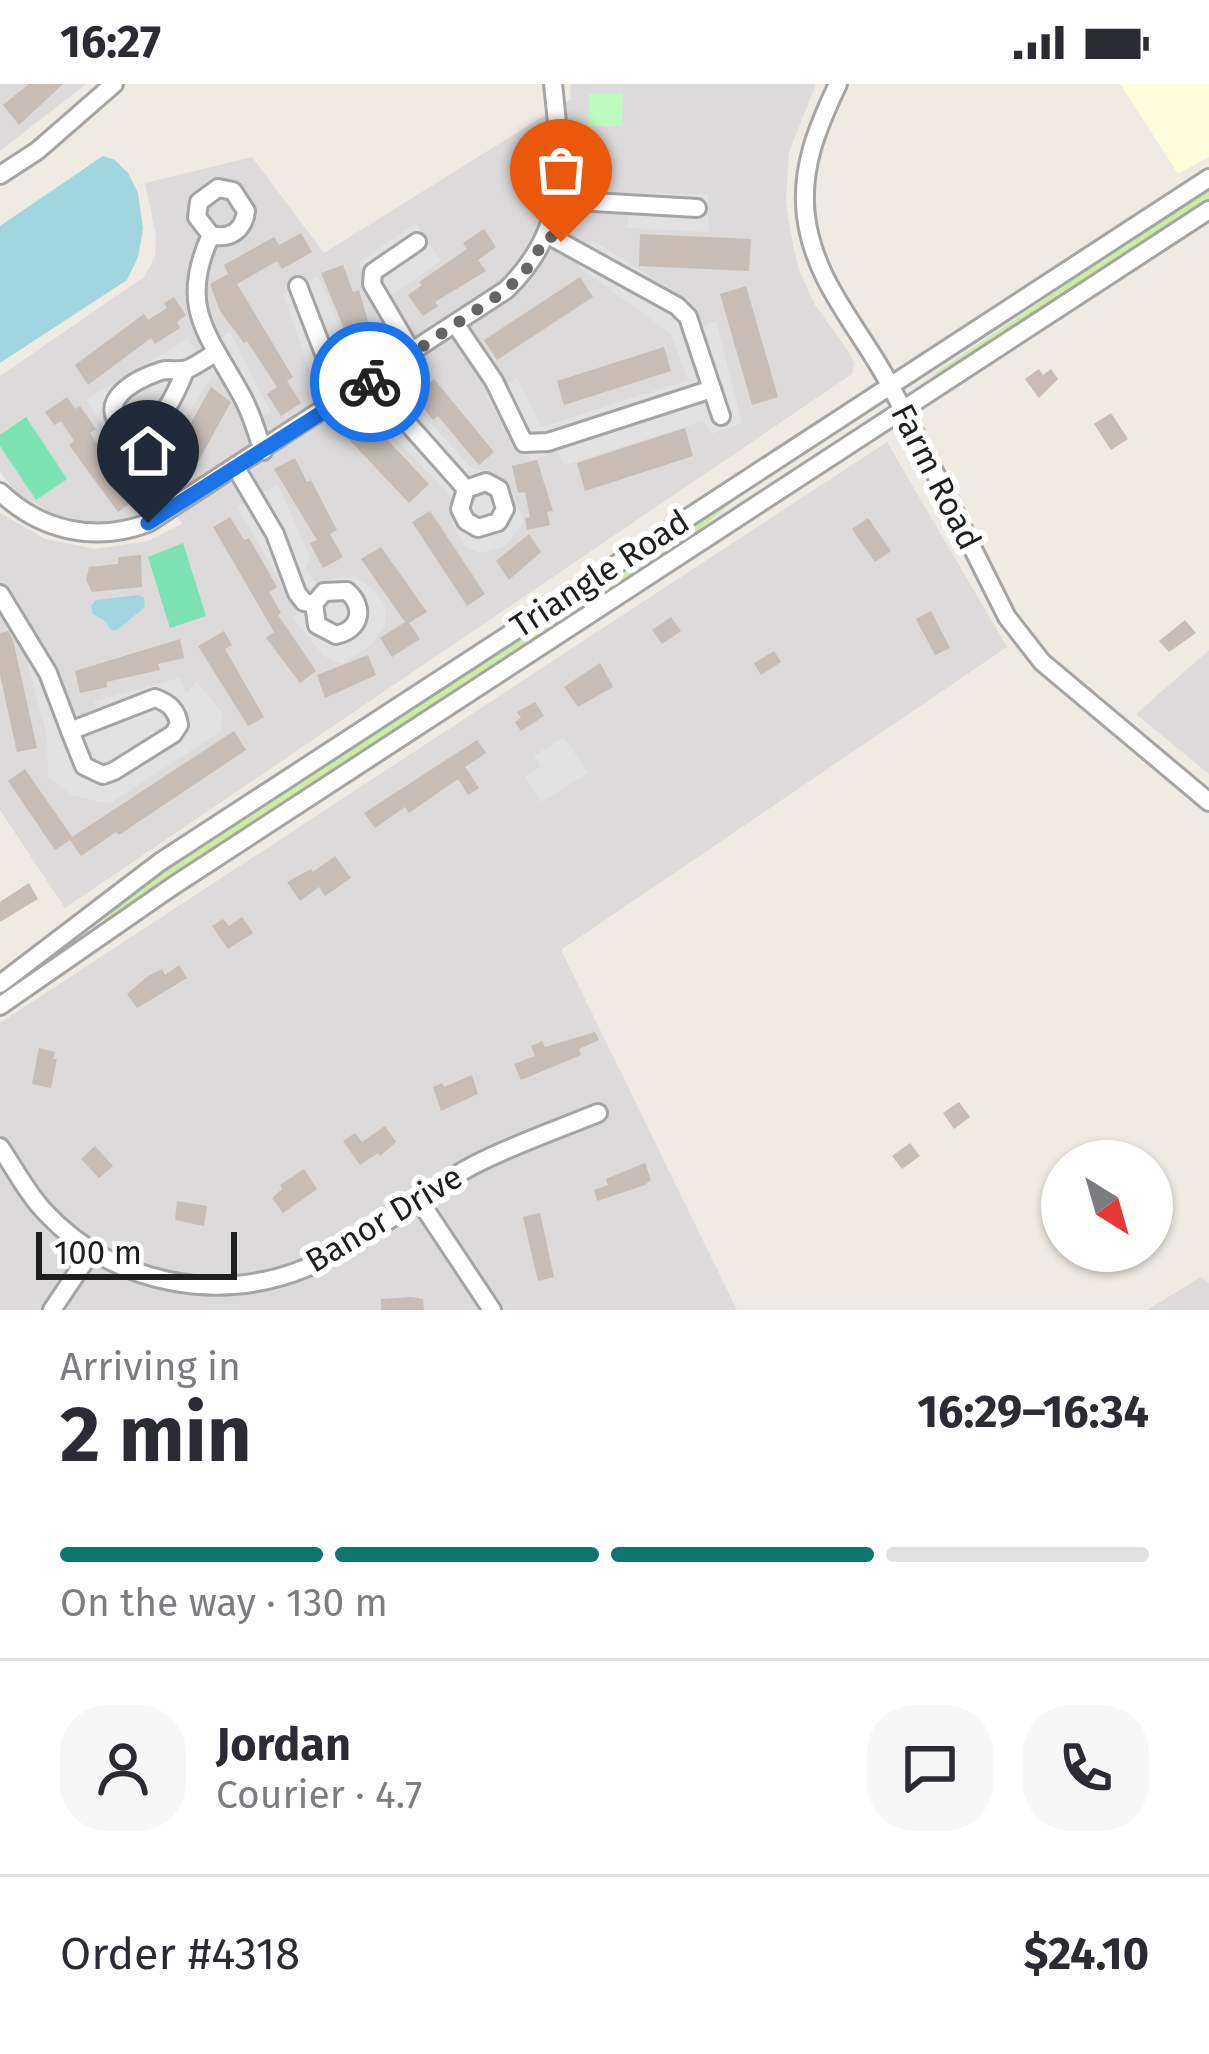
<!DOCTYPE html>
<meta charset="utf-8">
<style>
body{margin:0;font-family:"Fira Sans",sans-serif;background:#f7f7f7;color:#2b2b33;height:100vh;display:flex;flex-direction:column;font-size:45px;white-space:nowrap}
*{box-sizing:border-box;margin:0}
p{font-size:39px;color:#7c7c81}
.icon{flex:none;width:66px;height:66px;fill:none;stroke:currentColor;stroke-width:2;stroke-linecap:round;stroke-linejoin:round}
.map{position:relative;height:1226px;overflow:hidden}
.panel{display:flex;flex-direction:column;background:#fff;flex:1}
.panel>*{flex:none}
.needle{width:78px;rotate:143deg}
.tools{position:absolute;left:1041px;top:1056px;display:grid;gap:24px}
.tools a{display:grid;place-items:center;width:132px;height:132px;border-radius:50%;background:#fff;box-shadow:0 3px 9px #0004;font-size:60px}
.scale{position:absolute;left:36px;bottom:30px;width:201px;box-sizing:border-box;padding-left:12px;border:6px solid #1e1e1e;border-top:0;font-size:33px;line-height:42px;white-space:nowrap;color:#1e1e1e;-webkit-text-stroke:9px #fff;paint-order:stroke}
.pin{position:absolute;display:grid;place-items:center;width:102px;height:102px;color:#fff;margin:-123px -51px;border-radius:50% 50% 50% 0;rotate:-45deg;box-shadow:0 0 12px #0007}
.pin .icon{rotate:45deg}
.courier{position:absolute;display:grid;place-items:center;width:120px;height:120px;margin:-60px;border:9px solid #1a73e8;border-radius:50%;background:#fff;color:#222;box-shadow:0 3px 15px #0007}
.summary em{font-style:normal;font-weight:700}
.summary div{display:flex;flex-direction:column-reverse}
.summary{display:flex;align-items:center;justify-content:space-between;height:204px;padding:0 60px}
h1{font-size:78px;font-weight:700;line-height:90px}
.bar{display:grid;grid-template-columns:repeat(4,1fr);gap:18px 12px;align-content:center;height:144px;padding:0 60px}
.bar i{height:15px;border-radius:9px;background:#e1e1e2}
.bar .selected{background:#0f766e}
.bar p{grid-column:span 4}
.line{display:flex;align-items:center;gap:30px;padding:0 60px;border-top:3px solid #e1e1e2}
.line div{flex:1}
.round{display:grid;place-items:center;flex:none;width:126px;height:126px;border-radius:48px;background:#f7f7f7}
.status{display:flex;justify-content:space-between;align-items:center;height:84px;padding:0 60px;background:#fff;direction:ltr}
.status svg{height:33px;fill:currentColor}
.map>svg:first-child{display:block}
.residential{fill:#dcdadb}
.education{fill:#fffcdc}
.grass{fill:#ceeca6}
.park{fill:#befcbe}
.pitch{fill:#7de2b3}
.parking{fill:#e2e2e2}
.water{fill:#a1d6df}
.building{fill:#c7bcb6}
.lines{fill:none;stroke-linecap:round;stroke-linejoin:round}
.minor-casing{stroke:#a5a5a5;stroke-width:22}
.minor{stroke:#fff;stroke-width:16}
.done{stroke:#676563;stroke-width:12;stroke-dasharray:0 21.6}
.route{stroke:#1a73e8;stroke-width:15}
.labels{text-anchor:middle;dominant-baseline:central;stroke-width:12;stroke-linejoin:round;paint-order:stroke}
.street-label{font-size:33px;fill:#1e1e1e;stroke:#fff}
</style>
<div class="status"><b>16:27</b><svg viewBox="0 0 49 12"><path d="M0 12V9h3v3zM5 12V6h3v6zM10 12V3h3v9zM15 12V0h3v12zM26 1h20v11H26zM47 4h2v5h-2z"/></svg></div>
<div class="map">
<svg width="1209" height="1226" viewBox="0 0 1209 1226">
<rect width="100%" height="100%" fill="#efeae3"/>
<g class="residential">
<path d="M0,0H86L0,67Z"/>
<path d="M570,0H816L789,68L786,117L790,147L799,186L815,221L848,267L854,279L852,290L65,824L0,726V429L45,455L95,465L148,457L182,440L167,415L131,434L93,439L54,430L17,409L0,388V292L144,193L155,173L156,151L145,99L252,73L324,169L571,15Z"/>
<path d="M887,358L1007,563L561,866L737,1226H0V939Z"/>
<path d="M1209,566V690L1136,630Z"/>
<path d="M1201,1193L1209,1199V1226H1147Z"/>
</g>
<path class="education" d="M1120,0H1209V73L1178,90Z"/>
<g class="grass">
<path d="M1209,104V117L953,282L929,293C1024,231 1114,165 1209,104Z"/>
<path d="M853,338L732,418L692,452L105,837L103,833L145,797Z"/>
</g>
<path class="park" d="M623,9L622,42H588L589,10Z"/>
<g class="pitch">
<path d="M26,333L67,395L36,416L0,362V351Z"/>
<path d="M183,459L206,532L170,544L148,473Z"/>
</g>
<g class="parking">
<path d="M630,108L708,110L709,148L627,144Z"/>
<path d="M416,139L441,177L379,220L358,179Z"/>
<path d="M592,156L688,216L685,221L698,243L716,237L742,339L711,350L703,337L565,381L556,366L533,377L485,313L517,294L542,343L688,296L671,250L579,183Z"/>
<path d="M318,192L356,281L315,302L283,210Z"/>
<path d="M230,248L271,328L253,336L225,296L212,292L156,379L123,376L86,315L188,255L199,269Z"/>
<path d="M401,305L471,384L488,386L510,402L524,438L504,463L479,469L465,462L452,440L448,408L368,328Z"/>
<path d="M278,401L310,473L305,485L318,501L335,494L353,492L375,507L386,522L385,543L369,563L342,580L324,572L293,534L298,530L237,422Z"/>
<path d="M22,559H41L77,632L89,643L103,638L94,617L180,594L186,609L197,598L222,628L221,647L109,720L73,712L48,694L47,652Z"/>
<path d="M564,653L588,689L541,718L525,693L541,682L534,672Z"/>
</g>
<g class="water">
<path d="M103,72L115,76L128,89L138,109L143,145L138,173L127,196L0,279V142Z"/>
<path d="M138,511L144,514L145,523L117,546H111L105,537L93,530L91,522L96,516Z"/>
</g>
<g class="building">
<path d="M29,0H63L19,41L3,21Z"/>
<path d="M484,145L496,163L478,176L486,187L435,218L438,222L423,232L408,211L422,201L419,198L467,165L463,159Z"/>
<path d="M301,149L312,168L282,185L277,177L237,200L293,293L287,297L301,319L281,332L267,310L277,303L247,257L244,259L220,227L210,200L228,190L224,181L274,153L279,161Z"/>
<path d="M640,150L751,155L749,187L639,182Z"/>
<path d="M343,181L353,208L359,206L375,261L354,269L321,189Z"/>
<path d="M580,193L593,213L497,276L484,256Z"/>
<path d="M746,202L778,313L752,321L720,210Z"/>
<path d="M174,213L186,231L177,238L180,244L155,260L151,254L88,301L75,281L144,230L148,236L167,224L164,219Z"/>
<path d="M664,263L671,287L564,321L557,297Z"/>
<path d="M1039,285L1043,291L1051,285L1058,295L1039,314L1025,295Z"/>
<path d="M434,295L494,368L479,381L438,332L433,336L414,312Z"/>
<path d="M211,303L231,318L193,387L186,383L174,406L152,394L167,367L173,371Z"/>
<path d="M67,313L75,325L80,322L96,345L90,349L135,416L118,428L69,361L74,357L61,337L54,341L45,328Z"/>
<path d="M361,328L429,400L409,419L341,347Z"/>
<path d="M1111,329L1128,355L1111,366L1094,340Z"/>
<path d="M685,344L693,372L585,407L577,379Z"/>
<path d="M295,374L307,398L311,396L337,446L330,450L343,473L323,484L310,459L317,456L274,385Z"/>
<path d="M537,376L553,427L547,428L550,441L527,446L525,434L530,433L525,408L518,409L512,382Z"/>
<path d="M430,427L485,510L467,522L412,438Z"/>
<path d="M230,433L244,456L249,454L277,503L269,508L281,529L278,531L316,587L300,599L266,554L274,548L213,443Z"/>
<path d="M868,434L891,467L875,478L852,445Z"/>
<path d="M529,450L541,468L509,496L496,477Z"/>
<path d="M381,463L427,528L409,539L420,555L392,573L380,554L405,538L361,475Z"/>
<path d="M141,471L142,503L92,508L86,496L89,483L118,480V473Z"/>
<path d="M931,527L950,564L935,571L916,535Z"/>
<path d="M671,533L681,547L662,560L652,546Z"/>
<path d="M1185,536L1196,549L1169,568L1159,557Z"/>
<path d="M8,547L13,556L37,664L17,668L0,591V549Z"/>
<path d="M224,547L232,561L225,565L264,633L248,642L198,562Z"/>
<path d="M180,555L184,574L158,580L160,586L106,598L107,603L80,609L75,587Z"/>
<path d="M774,567L781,578L761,591L754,579Z"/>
<path d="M368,571L376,591L325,614L317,591Z"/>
<path d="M600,579L613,603L578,623L564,603Z"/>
<path d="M535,618L544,632L521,647L515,638L521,634L517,628Z"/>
<path d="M234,647L246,666L119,751L116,748L81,772L70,756L55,766L8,697L25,685L72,753Z"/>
<path d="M477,656L486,669L465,683L479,704L468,711L458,695L409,729L405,723L375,744L364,729Z"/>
<path d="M335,772L351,794L325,812L319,803L300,817L287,798L311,785L313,788Z"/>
<path d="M29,799L38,815L0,838V818Z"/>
<path d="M242,833L253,849L228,865L212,842L223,835L229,842Z"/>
<path d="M179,881L187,894L137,924L127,910L148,892L162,885L165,891Z"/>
<path d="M595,948L599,956L579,965L581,971L521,996L514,980L535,972L531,962L542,957L545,963Z"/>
<path d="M39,964L55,968L53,975H57L51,1004L32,1000Z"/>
<path d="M472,991L478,1010L441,1027L433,1003L442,999L444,1003Z"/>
<path d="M959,1018L970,1033L954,1045L943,1029Z"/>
<path d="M385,1042L396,1058L380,1072L378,1069L360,1081L343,1057L355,1049L362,1058Z"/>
<path d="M910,1059L920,1072L902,1085L892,1072Z"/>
<path d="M95,1062L113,1082L99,1094L81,1075Z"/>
<path d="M645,1079L651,1096L645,1101L597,1117L594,1106L608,1101L606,1095Z"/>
<path d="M304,1085L317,1105L283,1129L272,1114L282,1105L280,1101Z"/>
<path d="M177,1117L207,1122L204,1142L175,1136Z"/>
<path d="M540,1129L554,1193L538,1197L523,1133Z"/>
<path d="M411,1213L423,1215L424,1226H381V1215Z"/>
</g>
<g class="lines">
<defs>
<g id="minor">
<path d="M838,0C818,42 800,84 806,132C814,199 861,245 891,303C931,379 968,456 1007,533L1042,578L1209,718"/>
<path d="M0,91L37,67L114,0"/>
<path d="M558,116L697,124"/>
<path d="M211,151C230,156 244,146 246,127L233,107L218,104L199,118L197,133L211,151C177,224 209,251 243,314C252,331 257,349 263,367"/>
<path d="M548,151L677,222L688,233L721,332"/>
<path d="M298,202L342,316"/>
<path d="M456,241L494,297L524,359L548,358L712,305"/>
<path d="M413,270L372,200L373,188L417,158"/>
<path d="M185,287C175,312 161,343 133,351C88,323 130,297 161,287C171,284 180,289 190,284C198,280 207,274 215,269"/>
<path d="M370,297L466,405L460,425L466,437L478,444L498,438L505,425L499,405L486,398L466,405"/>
<path d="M236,384L275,450L297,509L304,518L314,520L317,541L336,551C360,546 366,524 347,507L324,508L314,520"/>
<path d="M0,408C41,447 95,459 148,439L506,206C570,144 562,81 553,0"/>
<path d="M0,510L48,589L70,647"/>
<path d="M155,614C169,619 177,626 179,641L173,650L114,687L103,691L84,682L70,647Z"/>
<path d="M0,900L160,778L1209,94"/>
<path d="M0,922L173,802L1209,126"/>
<path d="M0,1063C15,1085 28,1111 47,1130C113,1200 220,1221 308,1183C367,1158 416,1112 472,1082C512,1061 556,1046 598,1029"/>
<path d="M419,1116L492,1226"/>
<path d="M52,1226L91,1168"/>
</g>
</defs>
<use href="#minor" class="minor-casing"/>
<use href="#minor" class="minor"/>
</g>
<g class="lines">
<path class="done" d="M370,298L506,206L524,189L548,151L561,158"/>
<path class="route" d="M148,439L370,298"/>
</g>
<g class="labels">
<g class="street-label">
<text transform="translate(936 393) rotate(63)">Farm Road</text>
<text transform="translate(600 490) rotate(-33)">Triangle Road</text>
<text transform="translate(384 1135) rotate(-31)">Banor Drive</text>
</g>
</g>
</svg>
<div class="tools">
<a><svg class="needle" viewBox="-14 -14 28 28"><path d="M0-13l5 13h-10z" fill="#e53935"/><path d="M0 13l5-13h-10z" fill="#7c7c81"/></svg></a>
</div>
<div class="scale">100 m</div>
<div class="pin" style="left:561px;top:158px;background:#ea580c"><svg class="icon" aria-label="bag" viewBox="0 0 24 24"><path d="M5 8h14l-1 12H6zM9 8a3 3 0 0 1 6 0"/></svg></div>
<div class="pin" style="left:148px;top:439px;background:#1f2937"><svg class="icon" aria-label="home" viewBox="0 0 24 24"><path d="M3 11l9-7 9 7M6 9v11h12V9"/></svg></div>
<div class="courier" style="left:370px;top:298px"><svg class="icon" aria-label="bike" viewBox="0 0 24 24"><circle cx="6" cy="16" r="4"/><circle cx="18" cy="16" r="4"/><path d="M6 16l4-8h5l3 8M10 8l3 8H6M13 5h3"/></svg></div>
</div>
<section class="panel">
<div class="summary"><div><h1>2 min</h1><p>Arriving in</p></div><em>16:29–16:34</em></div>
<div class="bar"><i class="selected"></i><i class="selected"></i><i class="selected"></i><i></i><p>On the way · 130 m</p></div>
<div class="line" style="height:216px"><a class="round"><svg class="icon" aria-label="person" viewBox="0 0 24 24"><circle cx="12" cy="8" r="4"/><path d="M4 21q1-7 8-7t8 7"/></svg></a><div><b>Jordan</b><p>Courier · 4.7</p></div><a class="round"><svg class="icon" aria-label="chat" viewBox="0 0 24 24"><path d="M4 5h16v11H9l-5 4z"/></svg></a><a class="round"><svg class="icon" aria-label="phone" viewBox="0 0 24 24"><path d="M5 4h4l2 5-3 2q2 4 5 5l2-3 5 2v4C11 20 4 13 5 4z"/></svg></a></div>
<div class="line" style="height:156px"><div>Order #4318</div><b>$24.10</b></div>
</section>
